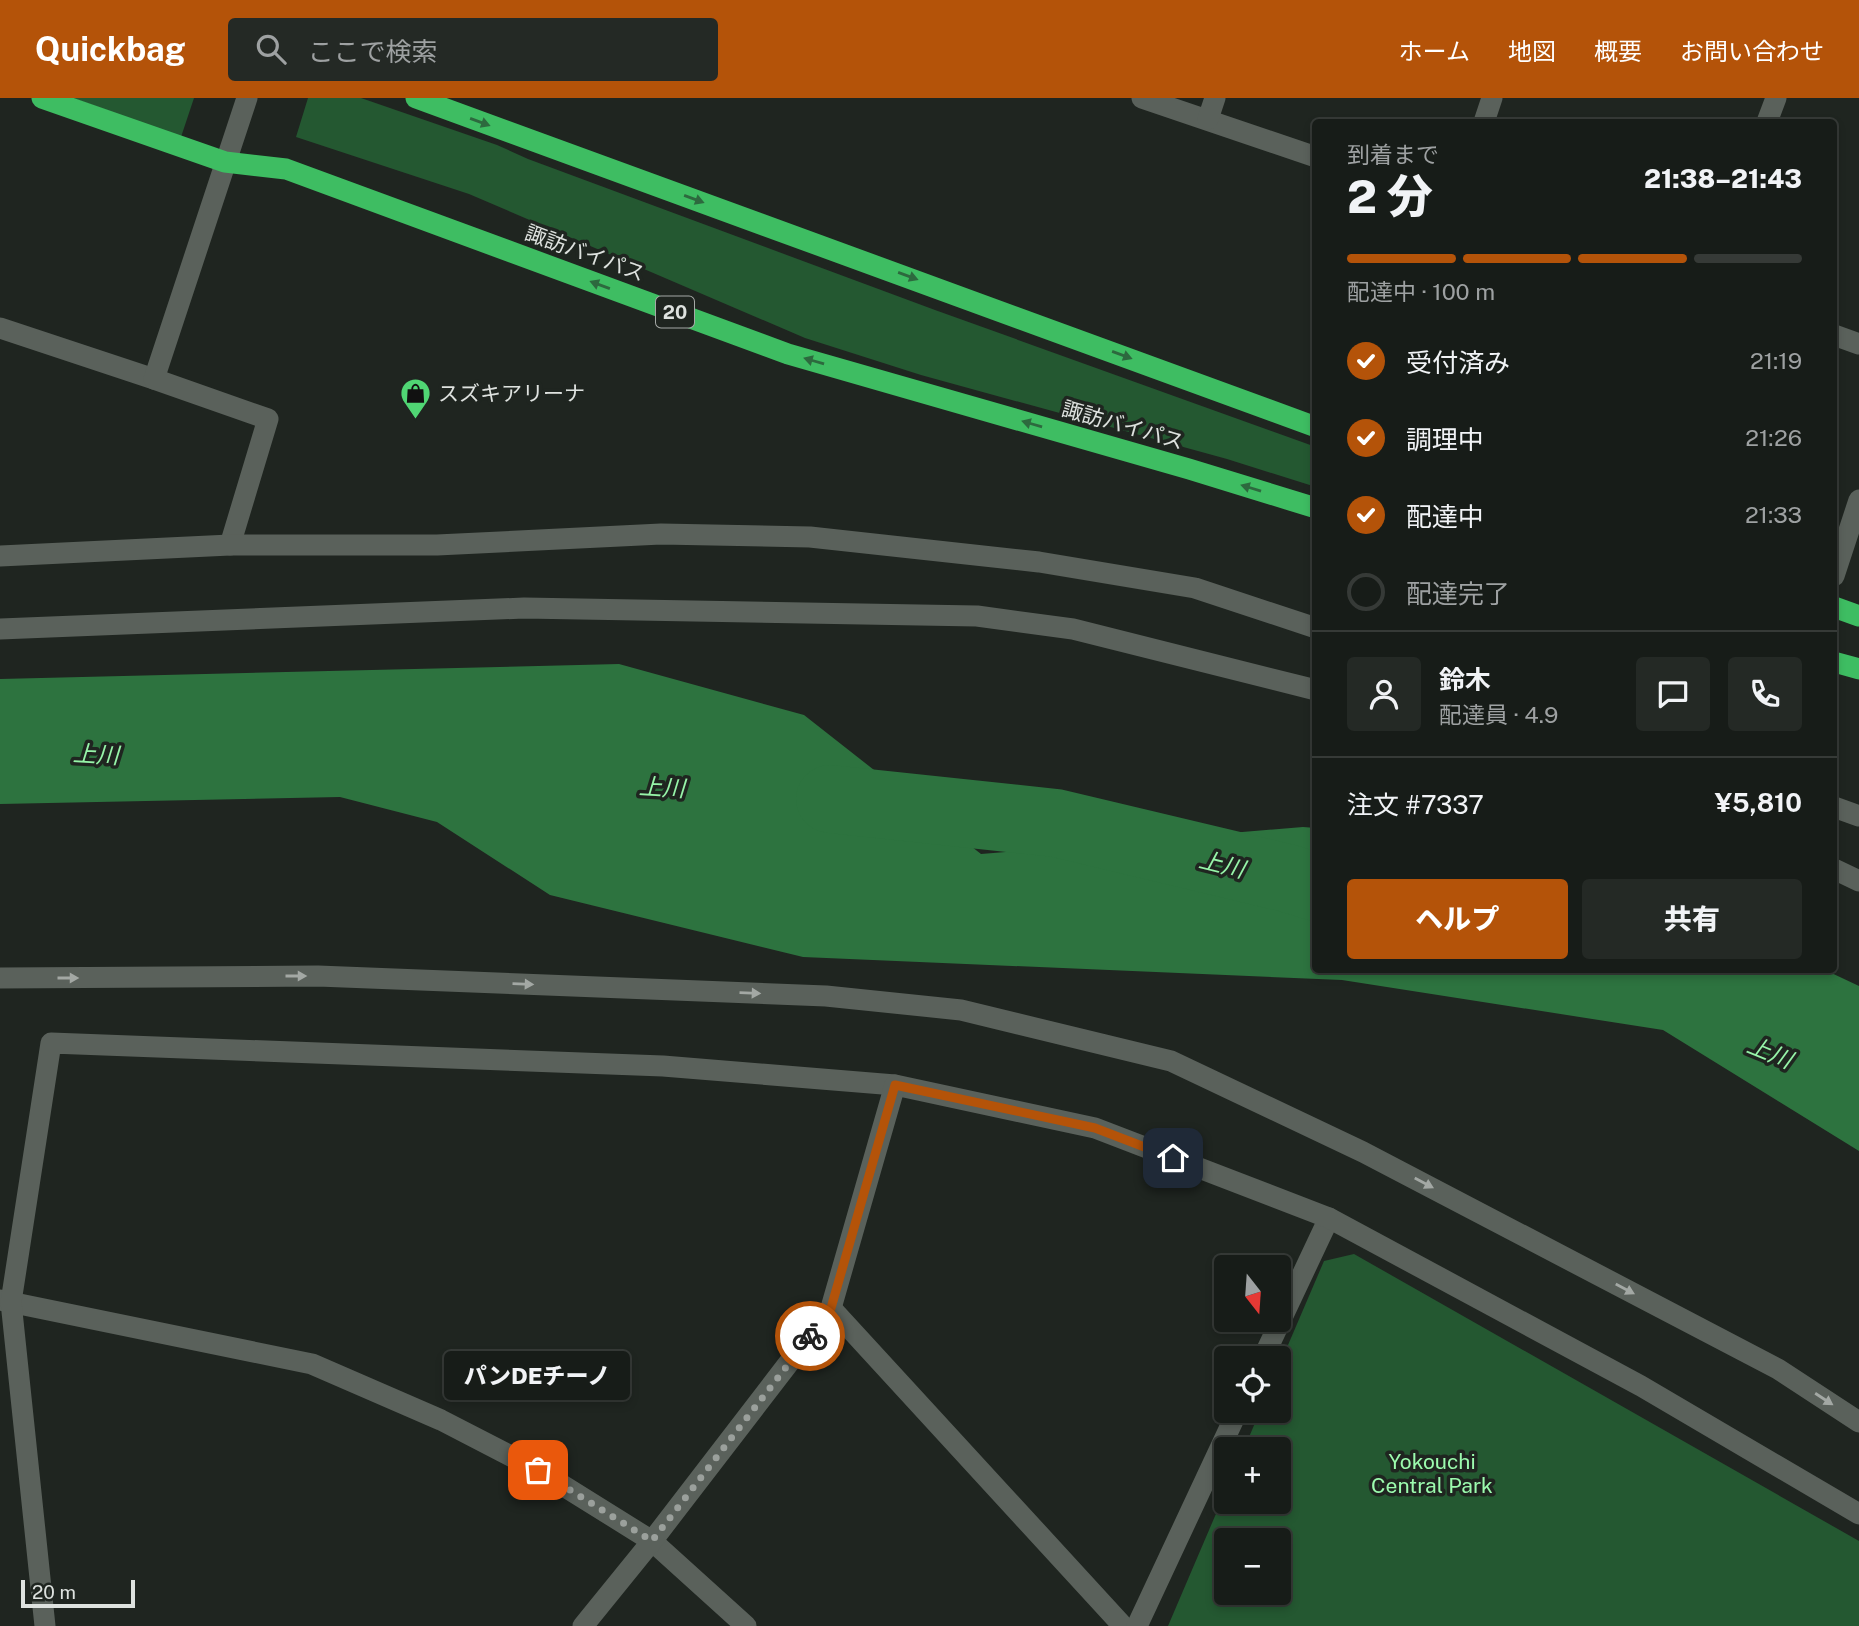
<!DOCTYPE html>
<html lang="ja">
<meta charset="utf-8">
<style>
body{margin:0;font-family:"Public Sans","Noto Sans JP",sans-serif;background:#242925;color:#f1f3f6;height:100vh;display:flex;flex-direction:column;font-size:26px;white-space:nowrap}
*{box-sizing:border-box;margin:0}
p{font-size:23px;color:#9ea1a2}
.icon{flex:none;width:38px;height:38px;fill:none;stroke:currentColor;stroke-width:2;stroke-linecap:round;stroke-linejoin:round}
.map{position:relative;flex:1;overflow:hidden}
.drawer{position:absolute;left:1312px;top:21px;width:525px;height:854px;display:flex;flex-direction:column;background:#171c18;border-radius:7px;box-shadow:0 4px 10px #0003,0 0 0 2px #363a37}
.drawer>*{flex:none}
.needle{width:46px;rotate:163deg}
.buttons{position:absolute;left:1214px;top:1157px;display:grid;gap:14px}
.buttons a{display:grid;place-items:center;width:77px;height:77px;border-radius:7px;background:#171c18;box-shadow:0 4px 10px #0003,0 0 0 2px #363a37;font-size:35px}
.scale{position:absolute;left:21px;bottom:18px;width:114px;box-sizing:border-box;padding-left:7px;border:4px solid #dee2df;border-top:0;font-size:19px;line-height:24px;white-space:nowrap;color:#dee2df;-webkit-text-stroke:5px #1f2520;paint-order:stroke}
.pin{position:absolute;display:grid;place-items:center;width:60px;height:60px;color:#fff;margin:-30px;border-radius:14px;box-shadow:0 4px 10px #0006}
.courier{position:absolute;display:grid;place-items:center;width:70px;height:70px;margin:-35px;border:5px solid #b45309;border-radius:50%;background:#fff;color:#222;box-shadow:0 2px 9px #0007}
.bubble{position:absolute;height:49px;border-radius:7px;background:#171c18;box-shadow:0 4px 10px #0003,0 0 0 2px #363a37;font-size:23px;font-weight:800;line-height:49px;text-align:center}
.headline em{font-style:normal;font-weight:800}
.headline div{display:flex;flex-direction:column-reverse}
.headline{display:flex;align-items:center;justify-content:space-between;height:119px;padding:0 35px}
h1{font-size:46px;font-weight:800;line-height:52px}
.bar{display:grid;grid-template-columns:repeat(4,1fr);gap:10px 7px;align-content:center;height:84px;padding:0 35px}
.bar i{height:9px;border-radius:5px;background:#363a37}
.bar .on{background:#b45309}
.bar p{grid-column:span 4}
.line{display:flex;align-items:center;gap:18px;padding:0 35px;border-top:2px solid #363a37}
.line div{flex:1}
.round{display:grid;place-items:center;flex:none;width:74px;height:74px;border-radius:7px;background:#242925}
ol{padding:0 35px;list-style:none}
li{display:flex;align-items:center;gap:21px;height:77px}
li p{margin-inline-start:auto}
li .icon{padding:7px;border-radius:50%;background:#b45309;color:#fff;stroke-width:4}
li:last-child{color:#9ea1a2}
li i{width:38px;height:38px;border:4px solid #363a37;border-radius:50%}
.action{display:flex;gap:14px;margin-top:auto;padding:14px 35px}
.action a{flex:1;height:80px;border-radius:7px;background:#b45309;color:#fff;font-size:28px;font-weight:800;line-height:80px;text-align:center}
.action a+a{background:#242925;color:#f1f3f6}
header{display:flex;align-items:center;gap:42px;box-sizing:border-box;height:98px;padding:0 35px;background:#b45309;color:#fff}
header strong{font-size:33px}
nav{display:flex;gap:38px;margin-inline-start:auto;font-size:24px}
.search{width:490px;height:63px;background:#242925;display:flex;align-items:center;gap:18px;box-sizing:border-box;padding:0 24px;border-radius:7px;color:#9ea1a2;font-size:26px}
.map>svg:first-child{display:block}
.green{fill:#245831;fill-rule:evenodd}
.water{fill:#2d733f}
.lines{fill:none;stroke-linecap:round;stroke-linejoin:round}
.river{stroke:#2d733f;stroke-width:68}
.minor{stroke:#5a615b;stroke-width:21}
.highway{stroke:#3ebd62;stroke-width:21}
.oneway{fill:#2d693e}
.oneway2{fill:#a3a8a4}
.done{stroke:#9ba09c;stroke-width:7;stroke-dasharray:0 12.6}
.route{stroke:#b45309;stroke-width:9}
.labels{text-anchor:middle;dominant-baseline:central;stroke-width:7;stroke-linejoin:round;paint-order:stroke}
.shield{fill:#1f2520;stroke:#a5a9a6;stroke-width:2}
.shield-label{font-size:19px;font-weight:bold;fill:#dee2df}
.street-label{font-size:21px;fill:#dee2df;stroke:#1f2520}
.poi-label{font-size:21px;fill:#dee2df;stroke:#1f2520;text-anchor:start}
.park-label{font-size:21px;fill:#9cfbae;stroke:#1f2520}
.water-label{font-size:23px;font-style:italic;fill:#97f5a9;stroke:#1f2520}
</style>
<header>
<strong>Quickbag</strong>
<div class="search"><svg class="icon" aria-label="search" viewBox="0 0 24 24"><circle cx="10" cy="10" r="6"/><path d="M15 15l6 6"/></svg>ここで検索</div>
<nav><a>ホーム</a><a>地図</a><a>概要</a><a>お問い合わせ</a></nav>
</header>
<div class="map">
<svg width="1859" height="1528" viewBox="0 0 1859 1528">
<rect width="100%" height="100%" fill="#1f2520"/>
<g class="green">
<path d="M73,0H194L181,39Z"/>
<path d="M308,0H361L497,47L528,61L935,212L1316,349V389L1227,361L921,277L805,240L469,96L296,39Z"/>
<path d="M1354,1156L1859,1443V1528H1168L1227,1390V1404H1279V1351H1244L1260,1313L1279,1312V1268L1324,1163ZM1227,1442H1279V1494H1227Z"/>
</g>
<path class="water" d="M619,566L804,617L981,756L1303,729L1316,730V872H1825L1859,888V1053L1663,932L1342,882L803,859L550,797L437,724L340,699L0,706V581Z"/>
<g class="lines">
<path class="river" d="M830,701L1056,725L1287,780L1316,789"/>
<g class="minor">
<path d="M1142,0L1316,59"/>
<path d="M1208,21L1215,0"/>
<path d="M1484,24L1492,0"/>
<path d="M1767,24L1776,0"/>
<path d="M0,230L154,281"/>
<path d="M1834,237L1859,246"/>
<path d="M230,447L268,321L154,281L247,0"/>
<path d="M0,458L230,447H437L661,436L810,439L1039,464L1195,490L1316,530"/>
<path d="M1834,478L1859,402"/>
<path d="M0,531L524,510L977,518L1073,531L1316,592"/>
<path d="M1834,709L1859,718"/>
<path d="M1834,771L1859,783"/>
<path d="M0,880L318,878L826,898L961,912L1171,963L1363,1054L1778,1271L1859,1324"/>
<path d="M0,1202L312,1266L441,1322L538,1372L652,1443L746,1528"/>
<path d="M831,1210L1123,1528"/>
<path d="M1263,1260L1329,1120"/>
<path d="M45,1528L11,1204L51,945L663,968L895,987L1095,1030L1329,1120L1641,1288L1859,1416"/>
<path d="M583,1528L652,1443L831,1210L895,987"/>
<path d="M1137,1528L1238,1312"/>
</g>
<g class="highway">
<path d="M42,0L225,64L286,71L788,256L1189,371L1316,410"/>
<path d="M416,0L1316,329"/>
<path d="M1834,509L1859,518"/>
<path d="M1834,564L1859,571"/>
</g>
</g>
<defs><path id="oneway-solid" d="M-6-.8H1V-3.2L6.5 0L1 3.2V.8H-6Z" transform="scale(1.75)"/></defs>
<g class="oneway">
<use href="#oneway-solid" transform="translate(480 24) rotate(20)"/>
<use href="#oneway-solid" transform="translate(694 101) rotate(20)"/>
<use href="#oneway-solid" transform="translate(908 178) rotate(20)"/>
<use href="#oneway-solid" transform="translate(600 187) rotate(-160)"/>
<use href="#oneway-solid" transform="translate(1122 257) rotate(20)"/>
<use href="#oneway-solid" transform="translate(814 263) rotate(-164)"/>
<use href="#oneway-solid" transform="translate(1032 326) rotate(-164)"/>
<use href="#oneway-solid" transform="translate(1251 390) rotate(-163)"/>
</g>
<g class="oneway2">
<use href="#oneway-solid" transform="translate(296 878)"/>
<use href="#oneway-solid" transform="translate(68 880)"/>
<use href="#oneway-solid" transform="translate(523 886) rotate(2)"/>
<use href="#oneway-solid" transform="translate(750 895) rotate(2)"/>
<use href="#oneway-solid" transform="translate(1424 1085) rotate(28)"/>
<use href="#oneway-solid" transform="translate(1625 1191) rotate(28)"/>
<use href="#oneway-solid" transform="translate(1824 1301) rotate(33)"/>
</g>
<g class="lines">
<path class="done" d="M538,1372L652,1443L810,1238"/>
<path class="route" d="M810,1238L831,1210L895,987L1095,1030L1173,1060"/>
</g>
<defs>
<symbol id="shop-pin" viewBox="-11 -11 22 30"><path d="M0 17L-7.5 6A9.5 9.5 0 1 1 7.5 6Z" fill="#50d674" stroke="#1f2520"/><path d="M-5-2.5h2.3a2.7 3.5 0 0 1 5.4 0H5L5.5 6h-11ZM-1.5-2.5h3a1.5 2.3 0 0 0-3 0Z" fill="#111"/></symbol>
</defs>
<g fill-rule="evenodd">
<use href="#shop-pin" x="398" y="278" width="35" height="47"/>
</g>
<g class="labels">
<rect class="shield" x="656" y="198.5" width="38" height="31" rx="5"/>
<g class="shield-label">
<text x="675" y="214">20</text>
</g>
<g class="street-label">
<text transform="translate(585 155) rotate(20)">諏訪バイパス</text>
<text transform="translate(1123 327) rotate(16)">諏訪バイパス</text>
</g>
<g class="poi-label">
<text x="438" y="295">スズキアリーナ</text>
</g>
<g class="park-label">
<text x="1432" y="1363">Yokouchi<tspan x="1432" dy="24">Central Park</tspan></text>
</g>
<g class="water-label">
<text transform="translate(96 656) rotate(3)">上川</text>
<text transform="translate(662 689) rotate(3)">上川</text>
<text transform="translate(1222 766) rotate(14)">上川</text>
<text transform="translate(1770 954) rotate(22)">上川</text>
</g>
</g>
</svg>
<div class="buttons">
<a><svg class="needle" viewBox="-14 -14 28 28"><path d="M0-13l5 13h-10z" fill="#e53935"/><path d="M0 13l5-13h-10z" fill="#9ea1a2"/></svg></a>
<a><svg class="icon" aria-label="locate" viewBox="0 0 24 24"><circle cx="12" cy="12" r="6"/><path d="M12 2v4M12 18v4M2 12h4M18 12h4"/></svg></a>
<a>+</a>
<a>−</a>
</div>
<div class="scale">20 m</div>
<div class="pin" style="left:538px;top:1372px;background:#ea580c"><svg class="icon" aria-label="bag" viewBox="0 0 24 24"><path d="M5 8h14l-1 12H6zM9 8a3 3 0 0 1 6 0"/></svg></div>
<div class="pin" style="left:1173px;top:1060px;background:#1f2937"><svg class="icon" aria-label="home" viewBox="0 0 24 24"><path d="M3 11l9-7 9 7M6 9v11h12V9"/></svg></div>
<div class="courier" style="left:810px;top:1238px"><svg class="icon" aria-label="bike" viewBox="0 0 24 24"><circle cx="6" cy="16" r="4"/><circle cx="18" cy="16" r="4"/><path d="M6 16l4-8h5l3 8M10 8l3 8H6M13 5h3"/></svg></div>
<div class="bubble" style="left:444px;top:1253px;width:186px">パンDEチーノ</div>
<section class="drawer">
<div class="headline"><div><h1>2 分</h1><p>到着まで</p></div><em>21:38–21:43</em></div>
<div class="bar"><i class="on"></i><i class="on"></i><i class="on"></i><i></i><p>配達中 · 100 m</p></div>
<ol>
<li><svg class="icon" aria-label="check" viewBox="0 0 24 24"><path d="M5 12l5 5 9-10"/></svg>受付済み<p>21:19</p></li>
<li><svg class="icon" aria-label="check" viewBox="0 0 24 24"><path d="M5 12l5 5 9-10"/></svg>調理中<p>21:26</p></li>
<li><svg class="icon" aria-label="check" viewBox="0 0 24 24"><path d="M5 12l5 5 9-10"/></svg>配達中<p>21:33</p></li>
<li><i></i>配達完了</li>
</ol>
<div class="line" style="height:126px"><a class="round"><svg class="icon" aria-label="person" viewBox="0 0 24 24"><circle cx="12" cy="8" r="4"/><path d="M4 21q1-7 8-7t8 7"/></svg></a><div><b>鈴木</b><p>配達員 · 4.9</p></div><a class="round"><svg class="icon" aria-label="chat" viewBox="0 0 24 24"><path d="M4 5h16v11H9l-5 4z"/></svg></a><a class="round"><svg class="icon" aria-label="phone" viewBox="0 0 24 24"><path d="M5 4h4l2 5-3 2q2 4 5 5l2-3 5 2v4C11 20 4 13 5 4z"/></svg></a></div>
<div class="line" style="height:91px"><div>注文 #7337</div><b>¥5,810</b></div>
<div class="action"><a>ヘルプ</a><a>共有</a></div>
</section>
</div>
